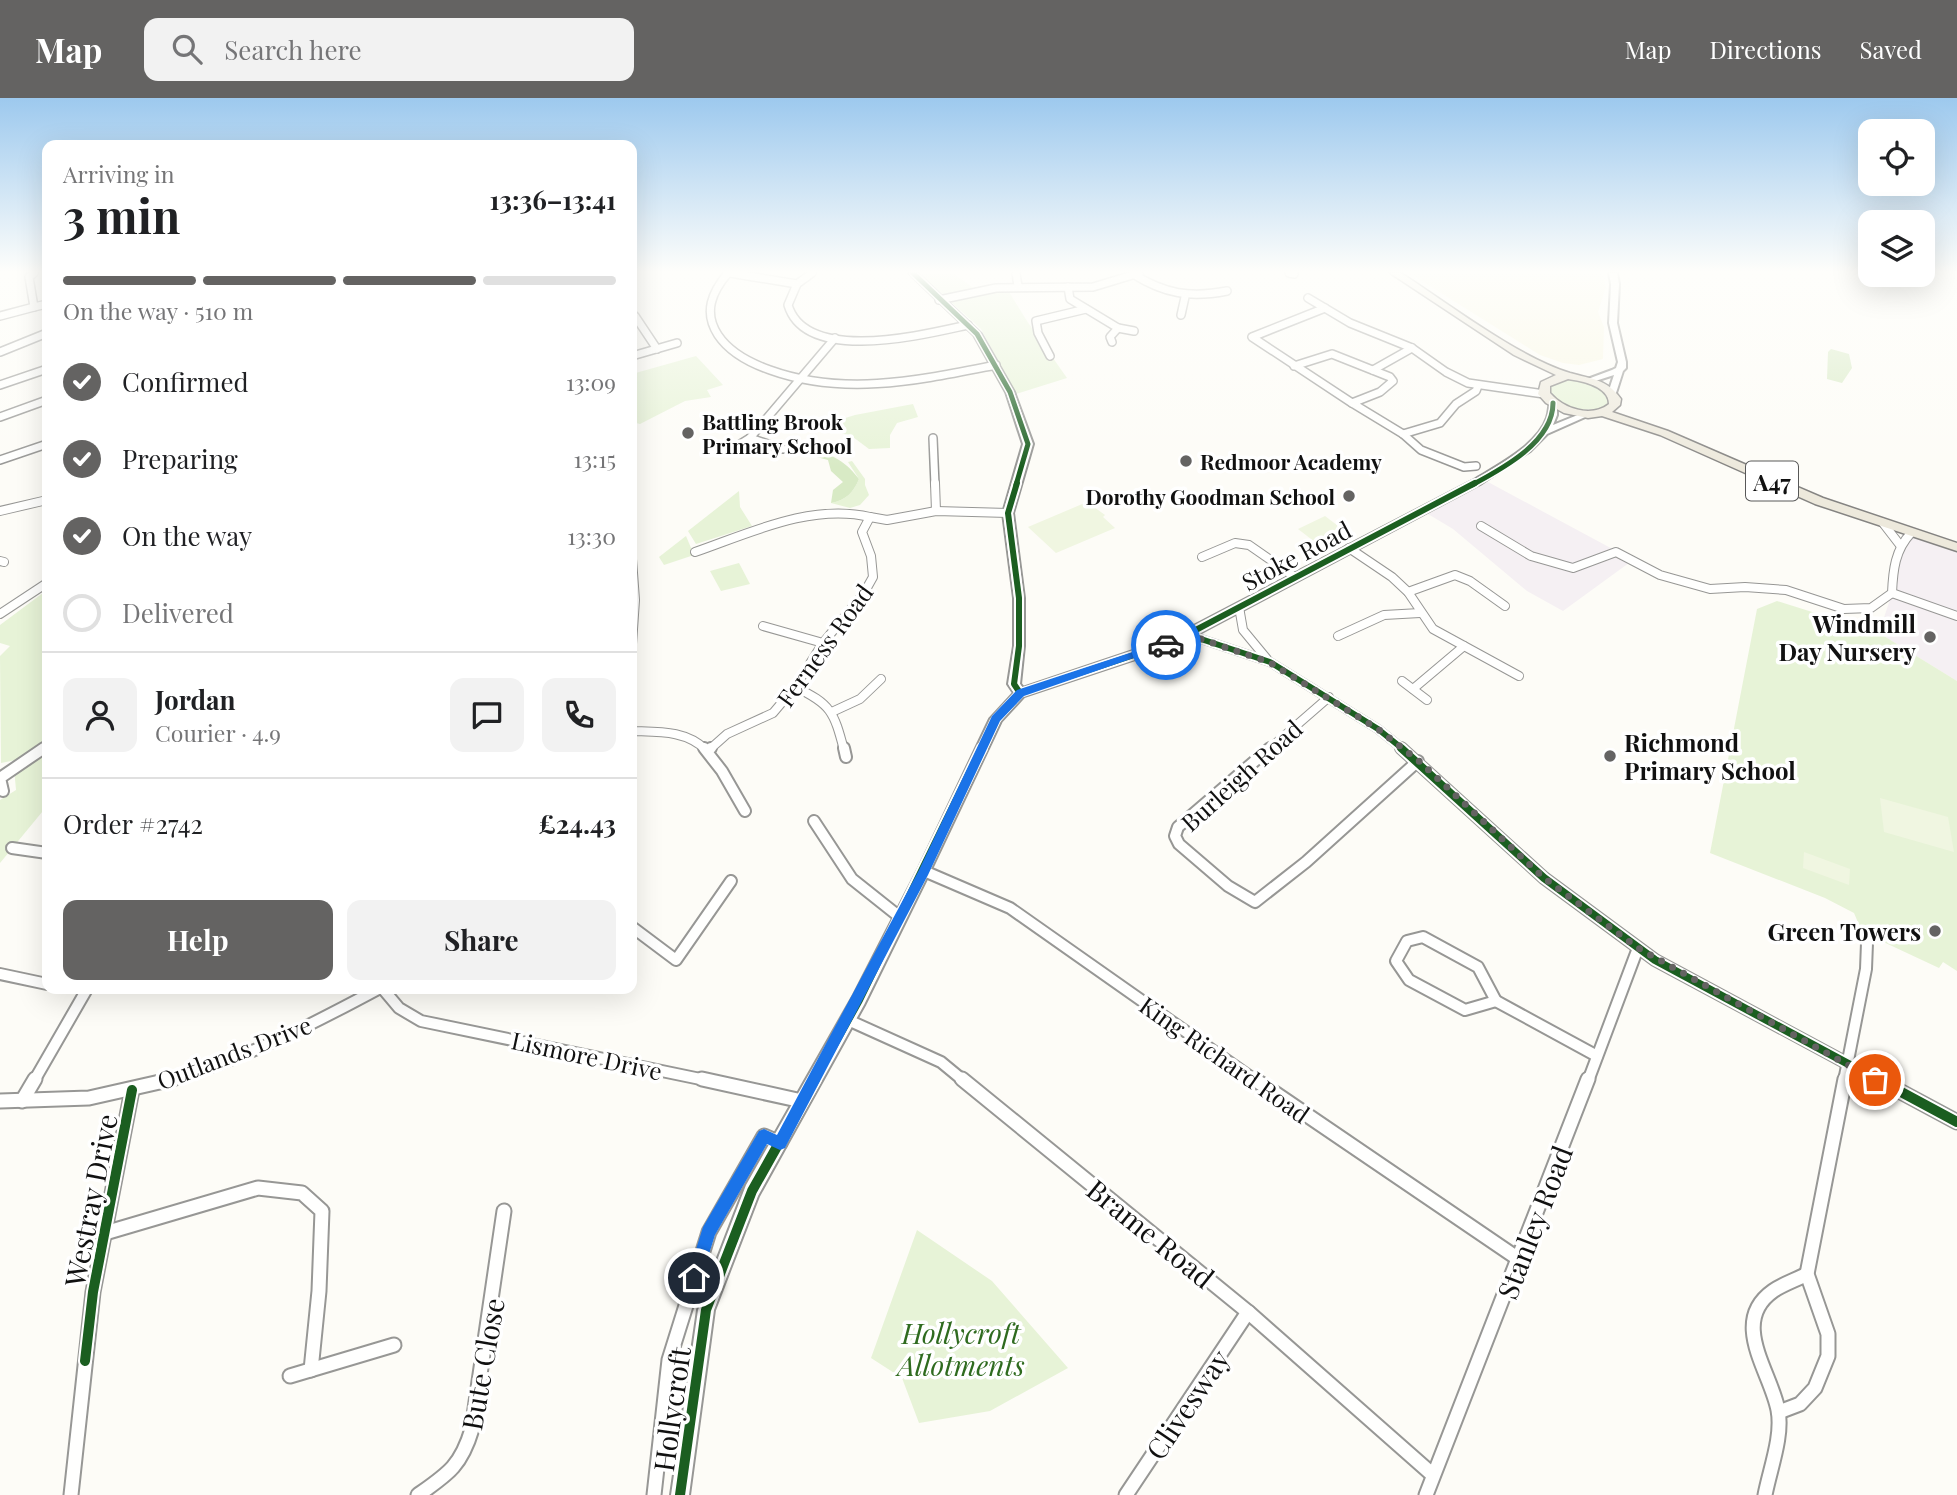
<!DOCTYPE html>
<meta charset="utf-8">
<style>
body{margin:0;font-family:"Playfair Display",serif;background:#f2f2f2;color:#202124;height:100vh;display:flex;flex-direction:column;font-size:26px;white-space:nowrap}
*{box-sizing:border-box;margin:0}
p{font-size:23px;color:#757577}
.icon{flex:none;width:38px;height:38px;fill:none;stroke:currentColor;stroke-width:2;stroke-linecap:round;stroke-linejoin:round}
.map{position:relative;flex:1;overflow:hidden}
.sheet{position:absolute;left:42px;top:42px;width:595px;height:854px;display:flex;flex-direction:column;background:#fff;border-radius:14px;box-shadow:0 7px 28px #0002}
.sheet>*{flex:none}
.buttons{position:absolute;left:1858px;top:21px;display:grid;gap:14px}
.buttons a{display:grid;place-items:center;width:77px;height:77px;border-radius:14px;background:#fff;box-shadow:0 7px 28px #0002;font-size:35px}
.pin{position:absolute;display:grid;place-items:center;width:60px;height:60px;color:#fff;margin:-30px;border:4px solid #fff;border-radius:50%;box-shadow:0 2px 7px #0007}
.courier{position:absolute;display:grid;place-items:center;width:70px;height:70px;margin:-35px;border:5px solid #1a73e8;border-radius:50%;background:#fff;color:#222;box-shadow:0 2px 9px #0007}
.overview em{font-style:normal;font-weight:700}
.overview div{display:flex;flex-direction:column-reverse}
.overview{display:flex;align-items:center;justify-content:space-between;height:119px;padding:0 21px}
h1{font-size:46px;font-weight:700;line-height:52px}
.bar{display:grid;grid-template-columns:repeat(4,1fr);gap:10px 7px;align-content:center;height:84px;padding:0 21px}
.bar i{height:9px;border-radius:5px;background:#e0e0e0}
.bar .selected{background:#646362}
.bar p{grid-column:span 4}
.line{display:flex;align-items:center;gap:18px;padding:0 21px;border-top:2px solid #e0e0e0}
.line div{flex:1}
.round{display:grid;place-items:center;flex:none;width:74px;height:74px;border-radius:14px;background:#f2f2f2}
ol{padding:0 21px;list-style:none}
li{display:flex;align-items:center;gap:21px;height:77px}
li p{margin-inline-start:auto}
li .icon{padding:7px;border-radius:50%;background:#646362;color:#fff;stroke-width:4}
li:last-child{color:#757577}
li i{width:38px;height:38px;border:4px solid #e0e0e0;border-radius:50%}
.cta{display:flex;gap:14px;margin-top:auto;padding:14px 21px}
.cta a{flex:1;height:80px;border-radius:14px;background:#646362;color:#fff;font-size:28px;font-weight:700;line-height:80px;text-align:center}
.cta a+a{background:#f2f2f2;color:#202124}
header{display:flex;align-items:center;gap:42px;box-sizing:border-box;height:98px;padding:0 35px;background:#646362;color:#fff}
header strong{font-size:33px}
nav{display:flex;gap:38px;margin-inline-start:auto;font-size:24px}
.search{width:490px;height:63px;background:#f2f2f2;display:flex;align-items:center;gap:18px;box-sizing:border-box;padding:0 24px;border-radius:14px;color:#757577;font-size:26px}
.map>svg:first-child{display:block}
.industrial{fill:#f5f0f3}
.farmland{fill:#f9f7e4}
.green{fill:#e7f3d7}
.forest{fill:#d8eac5}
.pitch{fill:#f0f6e1}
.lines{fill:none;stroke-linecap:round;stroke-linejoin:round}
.minor-far3-casing{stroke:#979795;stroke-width:10}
.minor-far2-casing{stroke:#979795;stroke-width:10}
.minor-far1-casing{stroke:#979795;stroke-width:14}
.minor-casing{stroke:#979795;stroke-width:17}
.tertiary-casing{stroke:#979795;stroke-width:4}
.primary-casing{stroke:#858482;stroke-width:3}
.minor-far3{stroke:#fffffe;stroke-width:7}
.minor-far2{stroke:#fffffe;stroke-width:8}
.minor-far1{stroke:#fffffe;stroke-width:10}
.minor{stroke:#fffffe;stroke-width:13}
.tertiary{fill:#fffffe;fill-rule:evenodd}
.primary{fill:#ede9dc;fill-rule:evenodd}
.cycleway-far3-casing{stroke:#fff;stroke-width:8}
.cycleway-far2-casing{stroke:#fff;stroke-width:10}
.cycleway-far1-casing{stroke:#fff;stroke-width:12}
.cycleway-casing{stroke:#fff;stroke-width:14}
.cycleway-far3{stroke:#1b5e20;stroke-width:5}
.cycleway-far2{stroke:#1b5e20;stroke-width:6}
.cycleway-far1{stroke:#1b5e20;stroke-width:8}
.cycleway{stroke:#1b5e20;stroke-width:10}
.route{fill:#1a73e8}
.done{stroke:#646362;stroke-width:7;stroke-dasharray:0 12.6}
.poi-dot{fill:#646362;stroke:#fff;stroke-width:2.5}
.labels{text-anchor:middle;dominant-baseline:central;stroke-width:7;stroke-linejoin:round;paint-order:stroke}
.far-poi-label{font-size:21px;font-weight:bold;fill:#111;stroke:#fff;text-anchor:start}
.shield{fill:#fff;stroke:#585858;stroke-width:2}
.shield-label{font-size:23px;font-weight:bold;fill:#111}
.street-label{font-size:24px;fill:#111;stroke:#fff}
.poi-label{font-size:24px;font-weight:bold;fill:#111;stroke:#fff;text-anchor:end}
.near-street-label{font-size:28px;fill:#111;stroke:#fff}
.near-park-label{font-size:28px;font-style:italic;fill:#2f6b1f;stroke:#fff}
</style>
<header>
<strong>Map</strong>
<div class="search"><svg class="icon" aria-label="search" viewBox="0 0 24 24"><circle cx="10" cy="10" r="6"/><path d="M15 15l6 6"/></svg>Search here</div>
<nav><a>Map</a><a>Directions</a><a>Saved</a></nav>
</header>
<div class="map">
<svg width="1957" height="1397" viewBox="0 0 1957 1397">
<rect width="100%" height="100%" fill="#fdfcf7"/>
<g class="industrial">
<path d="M1488,384L1633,462L1563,513L1527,493L1453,431L1428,416Z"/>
<path d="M1903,432L1957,449V583L1879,535L1892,495Z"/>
</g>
<path class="farmland" d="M1409,175H1602L1606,189L1598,214L1604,229L1603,261L1579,267L1563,265L1540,257Z"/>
<g class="green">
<path d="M919,175H953L976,192L1006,189L1027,223L1067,280L1016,296L981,231Z"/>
<path d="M696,258L723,287L707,292L711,299L685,303L640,326L632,324V276Z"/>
<path d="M1563,282C1581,281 1601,285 1610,303L1604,310C1583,313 1562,313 1550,292L1551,286Z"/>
<path d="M913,306L918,319L897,325L890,337V350L869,351L853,339L827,330L826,326L855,317Z"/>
<path d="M852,363L865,381V387L869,397L860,407L850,410L831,405C846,402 853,395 859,381L848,364Z"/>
<path d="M739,393L740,409L752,428L696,446L688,433Z"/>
<path d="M686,438L694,457L664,467L659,459Z"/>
<path d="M739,465L750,486L721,493L710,473Z"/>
<path d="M47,492V642L16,662L1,665L0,558L10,548L0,545V527Z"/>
<path d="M1777,503L1879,535L1957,583V873L1943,864L1939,870L1862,834L1854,815L1825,800L1710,755L1757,511Z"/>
<path d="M47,648V708L0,765V702L16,692L14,670Z"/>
<path d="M917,1132L992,1183L1068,1270L990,1313L919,1325L902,1280L871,1260Z"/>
</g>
<g class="forest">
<path d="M1831,251L1849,256L1852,270L1842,285L1827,281L1828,254Z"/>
<path d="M807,349C830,356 844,361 859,381C853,395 846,402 831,405L833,392L843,384L831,373L828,362L786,351Z"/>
</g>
<g class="pitch">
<path d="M1087,404L1105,417L1103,419L1115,430L1056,455L1028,429Z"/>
<path d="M1325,418L1342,431L1315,444L1298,431Z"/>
<path d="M1880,700L1948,719L1954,754L1884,734Z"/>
<path d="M1804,754L1850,771L1849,787L1803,770Z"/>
</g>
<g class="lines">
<defs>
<g id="minor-far3">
<path d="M728,175C712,194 703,214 718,237C730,255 750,265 770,272C845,299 920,282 996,267"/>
<path d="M730,175L797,186"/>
<path d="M812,175L797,186L788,207C806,267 926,236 968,227"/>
<path d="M1016,175L1018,188"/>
<path d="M1289,175L1294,176"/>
<path d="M1133,176C1165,196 1190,200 1227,193"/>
<path d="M1068,189L1070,201L1118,230L1110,239L1112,244"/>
<path d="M1308,200L1350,225L1412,250L1446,274L1468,285L1544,296"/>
<path d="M939,202L996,190L1093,189L1139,175"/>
<path d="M34,209L47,206"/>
<path d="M1325,210L1252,239L1352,305"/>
<path d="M1181,217L1185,199"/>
<path d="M0,218L34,209L29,179L34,175"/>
<path d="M632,219L635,218L657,251"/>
<path d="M1118,230L1134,233"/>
<path d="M0,254L47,235"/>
<path d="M632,258L677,245"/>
<path d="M1050,258L1038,235L1036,223L1086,211"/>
<path d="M1294,268L1332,256L1390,279L1393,283L1380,294L1352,305L1403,336L1421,352L1464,369L1476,368"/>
<path d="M1373,272L1412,250"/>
<path d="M0,287L47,271"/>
<path d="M0,319L47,302"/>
<path d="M1403,336L1440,325L1456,306L1476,293L1478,288"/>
<path d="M750,340L783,351"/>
<path d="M933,340L935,387"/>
<path d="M737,348L750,340L835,240"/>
<path d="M0,362L47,346"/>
</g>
<g id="minor-far2">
<path d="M935,385L936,413"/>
<path d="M0,413L47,402"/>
<path d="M870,419L887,422L936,413L1008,415"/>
<path d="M1883,425L1900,447"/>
<path d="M1481,428L1531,458L1573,470L1616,454L1660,477L1710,491L1745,489L1786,492L1844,511L1871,510L1892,495C1893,472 1895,452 1911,435"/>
<path d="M1349,450L1392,479L1408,494L1433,531L1519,578"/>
<path d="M695,454C750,435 811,405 870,419L862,434L871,458L873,479L864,495L823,545L795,589L773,615L727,636L709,652"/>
<path d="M1202,459L1235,445L1249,447L1295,479"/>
<path d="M632,461L635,502L632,546"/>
<path d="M0,463L4,464"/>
<path d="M1408,494L1455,477L1470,483L1505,508"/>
<path d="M1892,495L1957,518"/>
<path d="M1239,509L1243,532L1267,561"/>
<path d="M0,516L47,485"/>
<path d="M763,528L823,545"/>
<path d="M1189,537L1270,564L1378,631L1404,652"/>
<path d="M1338,538L1384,517L1420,515"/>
<path d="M1402,583L1427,602"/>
<path d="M795,589C831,606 834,614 844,652"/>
<path d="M1413,591L1464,548"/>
<path d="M834,613L860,601L881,581"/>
<path d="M632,633C658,634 686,632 706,652"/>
<path d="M42,652L47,648"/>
<path d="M1268,652L1329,599"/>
</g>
<g id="minor-far1">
<path d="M704,650L722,673L745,713"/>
<path d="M844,650L846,659"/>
<path d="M1270,650L1178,729L1175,738L1179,746L1228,788L1255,804L1306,764L1418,663"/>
<path d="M1401,650L1544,780L1655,862L1880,983"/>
<path d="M708,652L711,650"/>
<path d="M3,693L0,680L44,650"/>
<path d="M814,723L852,781L896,816L901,817"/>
<path d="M12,750L47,755"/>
<path d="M924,773L1010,810L1256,983"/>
<path d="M632,829L676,862L731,783"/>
<path d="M1423,839L1478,869L1496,903L1465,912L1409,882L1396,863L1407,843Z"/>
<path d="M0,876L47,886"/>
<path d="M383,891L399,910L421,923L710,983"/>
<path d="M1496,903L1597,958"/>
<path d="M848,922L941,964L964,983"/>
<path d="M34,983L87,891"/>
<path d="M167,983C241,963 311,927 378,891"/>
<path d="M1588,983L1638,850"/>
<path d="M1844,983L1866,871L1867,845"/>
</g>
<g id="minor">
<path d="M702,981L802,1003"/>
<path d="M962,981L1248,1214L1433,1377"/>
<path d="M1254,981L1520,1162"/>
<path d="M1877,981L1957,1024"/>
<path d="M0,1003L89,1000L173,981"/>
<path d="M22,1003L35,981"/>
<path d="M105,1135L258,1090L302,1095L322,1113L319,1193L311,1272"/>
<path d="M290,1278L394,1247"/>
<path d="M1779,1314L1800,1306L1815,1290L1828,1258V1236L1807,1176L1845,981"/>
<path d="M71,1397L93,1194L132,992"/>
<path d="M418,1397C448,1376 461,1368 472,1331L504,1113"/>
<path d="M654,1397L669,1262L709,1134L764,1038L780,1045"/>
<path d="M1126,1397L1248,1214"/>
<path d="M1426,1397L1588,981"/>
<path d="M1765,1397C1770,1371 1783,1338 1778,1312C1771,1274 1729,1224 1773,1193C1783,1186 1796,1182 1807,1176"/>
</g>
<g id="tertiary">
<path d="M909,175H917L981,236L1014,294L1033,346L1013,415L1024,500V548L1020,586L1023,590L1169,541L1474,382C1497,368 1538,347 1547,320C1549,314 1549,308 1550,303L1557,305V317L1553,327L1585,314L1592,316L1547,336L1530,353L1480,386L1177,547L1024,598L1001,623L930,773L864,907L758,1098L714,1212L689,1397H671L698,1212L746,1087L854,897L918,772L990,621L1014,595L1008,586L1014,548V500L1003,415L1023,346L1006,294L974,237Z"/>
<path d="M1609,175H1617L1619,186L1617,225L1626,264V270L1623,273L1616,295L1612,298L1608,295L1614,277L1589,285L1585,282L1612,272L1616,270L1618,264L1609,225L1611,186Z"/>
</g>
<path id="primary" d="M1390,175H1401C1449,206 1516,258 1570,275C1591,281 1607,281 1621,301L1620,307L1612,314L1668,333L1823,400L1957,445V453L1815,406L1660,337L1602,318L1588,320L1564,315L1546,305L1538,296L1541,284L1556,277L1514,257ZM1568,281C1582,283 1609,288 1609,306C1591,320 1564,311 1550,295V288Z"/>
</defs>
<use href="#minor-far3" class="minor-far3-casing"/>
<use href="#minor-far2" class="minor-far2-casing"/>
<use href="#minor-far1" class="minor-far1-casing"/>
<use href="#minor" class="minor-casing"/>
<use href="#tertiary" class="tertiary-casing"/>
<use href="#primary" class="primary-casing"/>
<use href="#minor-far3" class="minor-far3"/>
<use href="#minor-far2" class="minor-far2"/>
<use href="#minor-far1" class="minor-far1"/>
<use href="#minor" class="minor"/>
<use href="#tertiary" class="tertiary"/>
<use href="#primary" class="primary"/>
<defs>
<g id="cycleway-far3">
<path d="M913,175L977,236L1010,294L1028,346L1016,387"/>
<path d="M1472,387C1502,371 1553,344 1553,305"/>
</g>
<g id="cycleway-far2">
<path d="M1017,385L1008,415L1019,500V548L1014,586L1020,595"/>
<path d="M1189,537L1270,564L1378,631L1404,652"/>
<path d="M982,652L996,621L1020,595L1173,544L1475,385"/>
</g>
<g id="cycleway-far1">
<path d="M1401,650L1544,780L1655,862L1880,983"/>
<path d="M814,983L859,902L982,650"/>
</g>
<g id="cycleway">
<path d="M1877,981L1957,1024"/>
<path d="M85,1263L93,1194L132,992"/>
<path d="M680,1397L706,1212L752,1093L815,981"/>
</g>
</defs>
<use href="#cycleway-far3" class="cycleway-far3-casing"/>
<use href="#cycleway-far2" class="cycleway-far2-casing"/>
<use href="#cycleway-far1" class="cycleway-far1-casing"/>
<use href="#cycleway" class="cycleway-casing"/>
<use href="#cycleway-far3" class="cycleway-far3"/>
<use href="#cycleway-far2" class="cycleway-far2"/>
<use href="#cycleway-far1" class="cycleway-far1"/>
<use href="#cycleway" class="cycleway"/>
</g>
<linearGradient id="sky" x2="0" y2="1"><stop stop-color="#9dc9ee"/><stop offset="0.47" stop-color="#fefefb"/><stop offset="1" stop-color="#fefefb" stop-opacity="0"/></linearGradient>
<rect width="1957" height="370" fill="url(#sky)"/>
<path class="route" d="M1163,544L1171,547L1024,598L1000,623L928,777L785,1050L780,1052L767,1046L715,1137L700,1185L694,1187L689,1185L687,1180L703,1129L759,1033L764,1031L777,1037L919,772L992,618L1017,592Z"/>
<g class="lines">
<path class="done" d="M1166,547L1189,537L1269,564L1378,631L1419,663L1544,780L1638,850L1875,982"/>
</g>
<g class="poi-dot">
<circle cx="688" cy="335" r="7"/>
<circle cx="1186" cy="363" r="7"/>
<circle cx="1349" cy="398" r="7"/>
<circle cx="1930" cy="539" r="7"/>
<circle cx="1610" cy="658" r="7"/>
<circle cx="1935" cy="833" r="7"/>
</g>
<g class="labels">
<g class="far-poi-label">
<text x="702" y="323">Battling Brook<tspan x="702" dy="24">Primary School</tspan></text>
<text x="1200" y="363">Redmoor Academy</text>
<text x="1335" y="398" text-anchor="end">Dorothy Goodman School</text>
</g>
<rect class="shield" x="1746" y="363.5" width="52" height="39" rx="5"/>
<g class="shield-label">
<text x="1772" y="383">A47</text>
</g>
<g class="street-label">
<text transform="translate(1296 457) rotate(-28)">Stoke Road</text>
<text transform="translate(824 547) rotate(-54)">Ferness Road</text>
<text transform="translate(1241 677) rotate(-42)">Burleigh Road</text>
<text transform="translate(234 954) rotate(-21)">Outlands Drive</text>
<text transform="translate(587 957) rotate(12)">Lismore Drive</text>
<text transform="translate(1225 961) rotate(35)">King Richard Road</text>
</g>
<g class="poi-label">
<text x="1916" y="525">Windmill<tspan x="1916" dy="28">Day Nursery</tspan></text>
<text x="1624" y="644" text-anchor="start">Richmond<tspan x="1624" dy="28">Primary School</tspan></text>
<text x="1921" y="833">Green Towers</text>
</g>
<g class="near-street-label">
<text transform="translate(90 1102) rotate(-79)">Westray Drive</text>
<text transform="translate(1534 1124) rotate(-69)">Stanley Road</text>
<text transform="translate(1151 1135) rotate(39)">Brame Road</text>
<text transform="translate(482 1266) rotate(-80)">Bute Close</text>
<text transform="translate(1187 1306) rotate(-56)">Clivesway</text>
<text transform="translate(671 1311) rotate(-82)">Hollycroft</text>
</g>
<g class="near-park-label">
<text x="961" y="1234">Hollycroft<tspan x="961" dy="32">Allotments</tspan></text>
</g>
</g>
</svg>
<div class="buttons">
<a><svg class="icon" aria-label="locate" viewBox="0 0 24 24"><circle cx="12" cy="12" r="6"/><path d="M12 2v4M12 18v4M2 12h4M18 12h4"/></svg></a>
<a><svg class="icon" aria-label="layers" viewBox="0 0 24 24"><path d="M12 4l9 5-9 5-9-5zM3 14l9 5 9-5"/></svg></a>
</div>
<div class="pin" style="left:1875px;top:982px;background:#ea580c"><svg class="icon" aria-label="bag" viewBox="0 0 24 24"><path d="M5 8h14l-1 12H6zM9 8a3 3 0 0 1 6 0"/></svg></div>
<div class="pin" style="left:694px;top:1180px;background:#1f2937"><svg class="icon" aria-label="home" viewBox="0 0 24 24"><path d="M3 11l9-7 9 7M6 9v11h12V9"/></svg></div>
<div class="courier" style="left:1166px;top:547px"><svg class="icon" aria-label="car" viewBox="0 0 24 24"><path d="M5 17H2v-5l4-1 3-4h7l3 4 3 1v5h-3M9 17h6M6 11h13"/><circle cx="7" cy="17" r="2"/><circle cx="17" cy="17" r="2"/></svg></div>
<section class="sheet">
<div class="overview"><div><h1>3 min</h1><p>Arriving in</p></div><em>13:36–13:41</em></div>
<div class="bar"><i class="selected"></i><i class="selected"></i><i class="selected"></i><i></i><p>On the way · 510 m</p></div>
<ol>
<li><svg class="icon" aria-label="check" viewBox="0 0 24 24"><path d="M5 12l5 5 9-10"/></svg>Confirmed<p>13:09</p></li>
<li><svg class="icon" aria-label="check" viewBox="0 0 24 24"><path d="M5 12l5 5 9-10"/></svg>Preparing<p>13:15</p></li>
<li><svg class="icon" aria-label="check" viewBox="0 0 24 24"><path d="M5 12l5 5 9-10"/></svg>On the way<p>13:30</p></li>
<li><i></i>Delivered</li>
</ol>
<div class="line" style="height:126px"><a class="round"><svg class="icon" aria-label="person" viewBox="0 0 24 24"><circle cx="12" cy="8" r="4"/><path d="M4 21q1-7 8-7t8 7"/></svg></a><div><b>Jordan</b><p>Courier · 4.9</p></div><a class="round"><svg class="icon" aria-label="chat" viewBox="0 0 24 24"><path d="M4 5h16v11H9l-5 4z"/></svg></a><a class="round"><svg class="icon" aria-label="phone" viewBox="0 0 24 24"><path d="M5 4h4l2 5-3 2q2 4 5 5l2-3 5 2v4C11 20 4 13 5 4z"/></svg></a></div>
<div class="line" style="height:91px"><div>Order #2742</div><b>£24.43</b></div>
<div class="cta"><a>Help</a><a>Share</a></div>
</section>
</div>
